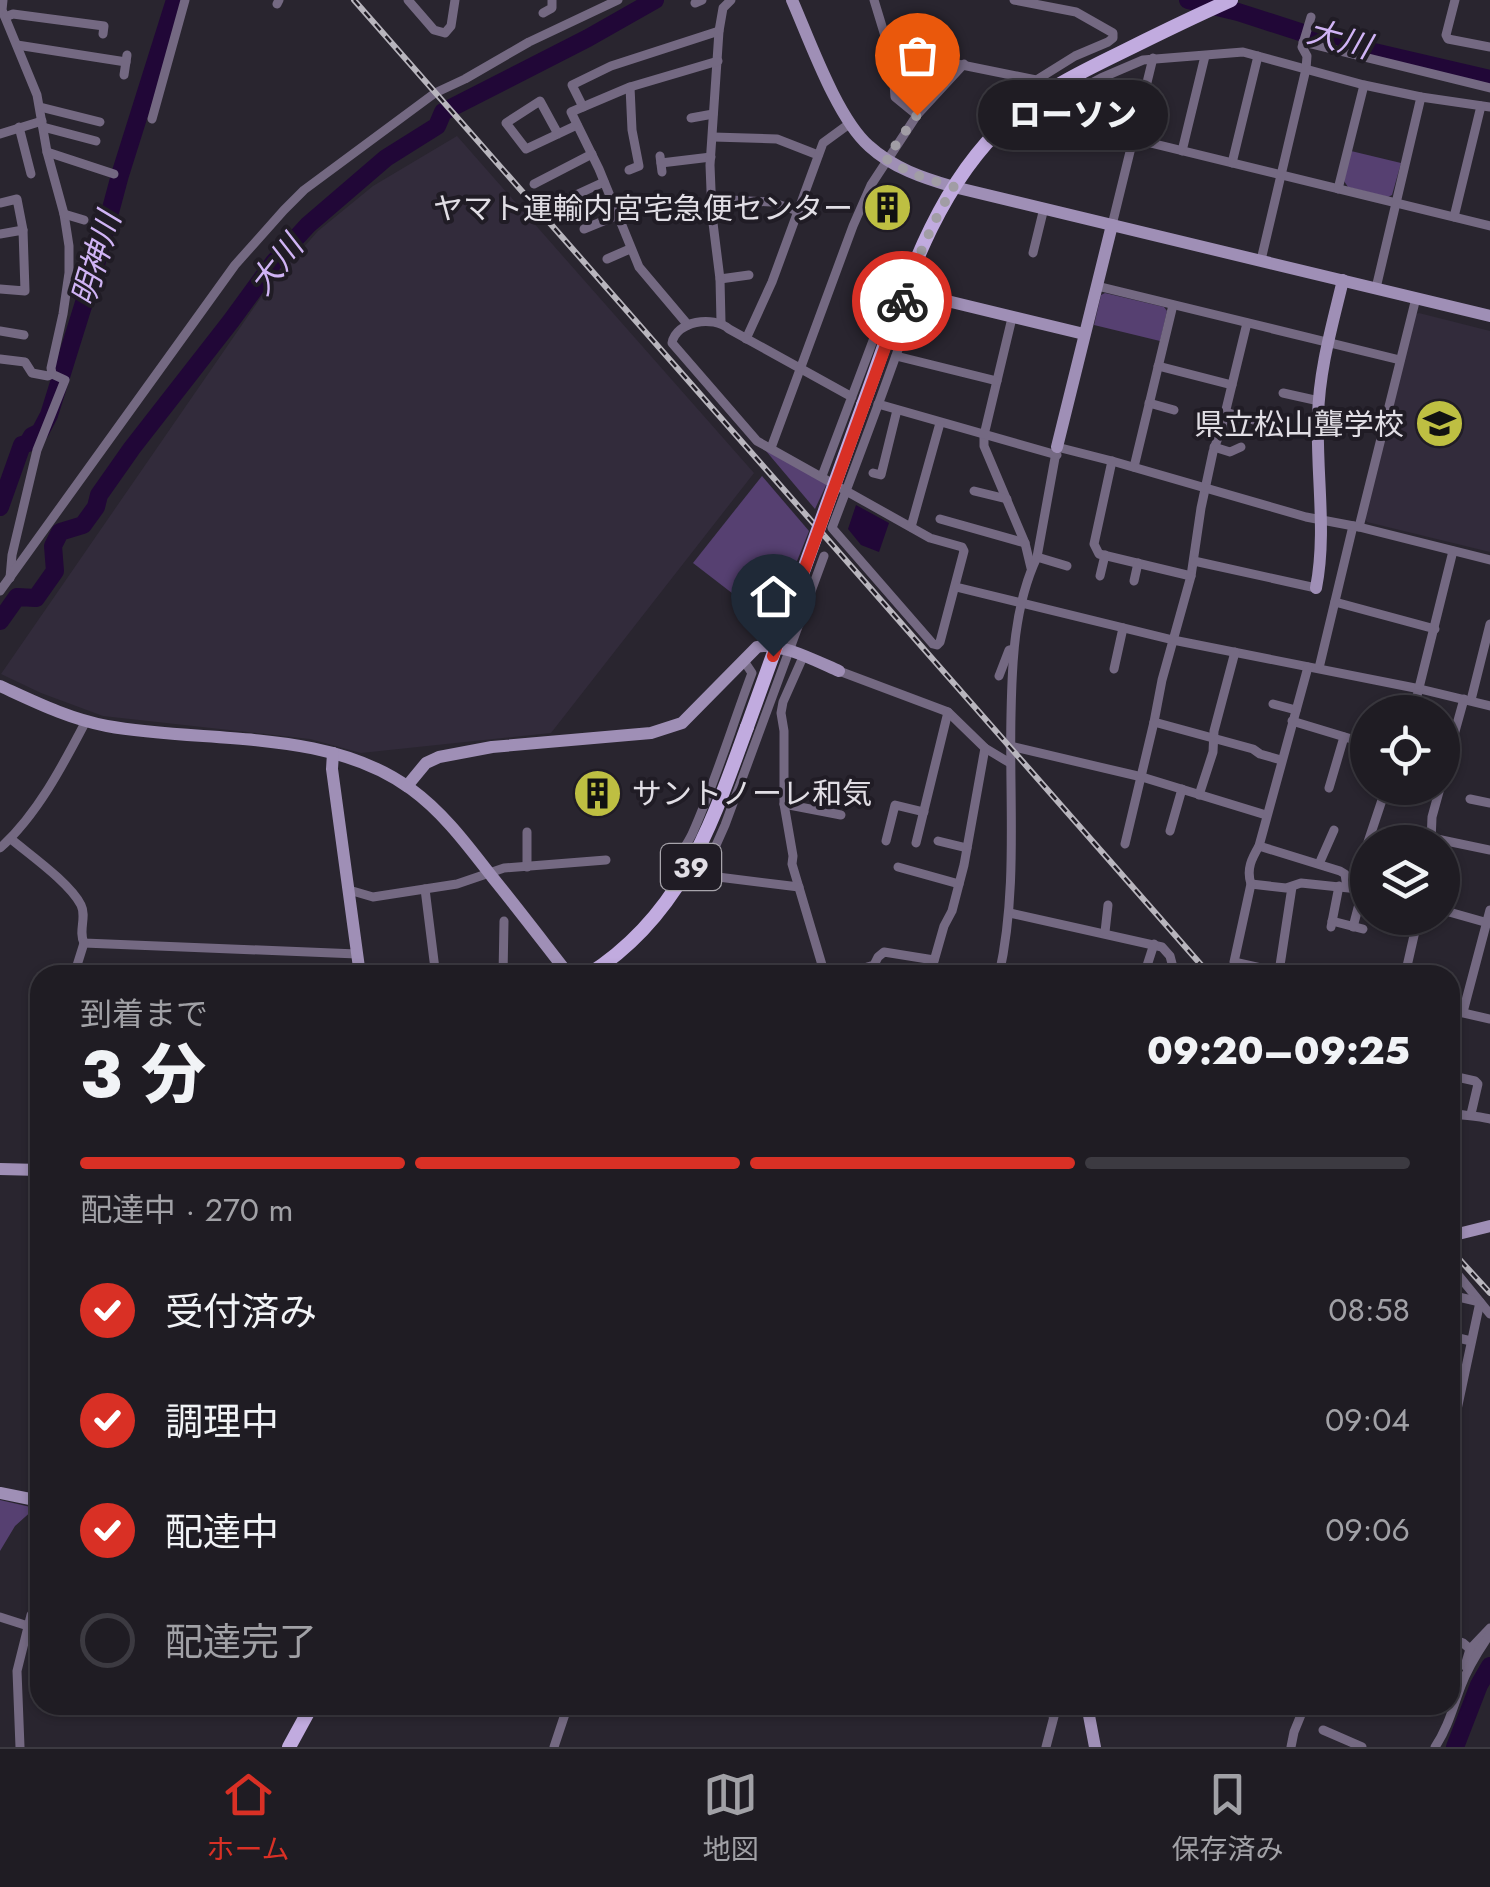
<!DOCTYPE html>
<html lang="ja">
<meta charset="utf-8">
<style>
body{margin:0;font-family:Jost,"Noto Sans JP",sans-serif;background:#27252b;color:#f1f3f6;height:100vh;display:flex;flex-direction:column;font-size:38px;white-space:nowrap}
*{box-sizing:border-box;margin:0}
p{font-size:32px;color:#a1a1a6}
.icon{flex:none;width:55px;height:55px;fill:none;stroke:currentColor;stroke-width:2;stroke-linecap:round;stroke-linejoin:round}
.map{position:relative;flex:1;overflow:hidden}
.details{position:absolute;left:30px;top:965px;width:1430px;height:750px;display:flex;flex-direction:column;background:#1f1c23;border-radius:30px;box-shadow:0 2px 8px #0004,0 0 0 2px #3c3a41}
.details>*{flex:none}
.controls{position:absolute;left:1350px;top:695px;display:grid;gap:20px}
.controls a{display:grid;place-items:center;width:110px;height:110px;border-radius:50%;background:#1f1c23;box-shadow:0 2px 8px #0004,0 0 0 2px #3c3a41;font-size:50px}
.pin{position:absolute;display:grid;place-items:center;width:85px;height:85px;color:#fff;margin:-102px -42px;border-radius:50% 50% 50% 0;rotate:-45deg;box-shadow:0 0 10px #0007}
.pin .icon{rotate:45deg}
.courier{position:absolute;display:grid;place-items:center;width:100px;height:100px;margin:-50px;border:8px solid #d93025;border-radius:50%;background:#fff;color:#222;box-shadow:0 2px 12px #0007}
.bubble{position:absolute;height:70px;border-radius:35px;background:#1f1c23;box-shadow:0 2px 8px #0004,0 0 0 2px #3c3a41;font-size:32px;font-weight:800;line-height:70px;text-align:center}
.overview em{font-style:normal;font-weight:800}
.overview div{display:flex;flex-direction:column-reverse}
.overview{display:flex;align-items:center;justify-content:space-between;height:170px;padding:0 50px}
h1{font-size:65px;font-weight:800;line-height:75px}
.bar{display:grid;grid-template-columns:repeat(4,1fr);gap:15px 10px;align-content:center;height:120px;padding:0 50px}
.bar i{height:12px;border-radius:8px;background:#3c3a41}
.bar .current{background:#d93025}
.bar p{grid-column:span 4}
ol{padding:0 50px;list-style:none}
li{display:flex;align-items:center;gap:30px;height:110px}
li p{margin-inline-start:auto}
li .icon{padding:10px;border-radius:50%;background:#d93025;color:#fff;stroke-width:4}
li:last-child{color:#a1a1a6}
li i{width:55px;height:55px;border:5px solid #3c3a41;border-radius:50%}
.dock{display:flex;justify-content:space-around;align-items:center;height:140px;border-top:2px solid #3c3a41;background:#1f1c23;font-size:28px;color:#a1a1a6}
.dock a{display:grid;justify-items:center;gap:5px}
.dock .current{color:#d93025}
.map>svg:first-child{display:block}
.built{fill:#322b3b}
.green{fill:#564071}
.water{fill:#210737}
.lines{fill:none;stroke-linecap:round;stroke-linejoin:round}
.river{stroke:#210737;stroke-width:18}
.street{stroke:#746982;stroke-width:9}
.secondary{stroke:#9f8fb6;stroke-width:12}
.primary{stroke:#c1abdf;stroke-width:14}
.rail-casing{stroke:#b8b5bd;stroke-width:6}
.rail{stroke:#201c25;stroke-width:2.5;stroke-dasharray:8;stroke-linecap:butt}
.primary-bridge{stroke:#c1abdf;stroke-width:14}
.done{stroke:#a19da5;stroke-width:10;stroke-dasharray:0 18}
.route{stroke:#d93025;stroke-width:12}
.labels{text-anchor:middle;dominant-baseline:central;stroke-width:8;stroke-linejoin:round;paint-order:stroke}
.shield{fill:#201c25;stroke:#a7a4ab;stroke-width:2.5}
.shield-label{font-size:28px;font-weight:bold;fill:#e1dee5}
.poi-label{font-size:30px;fill:#e1dee5;stroke:#201c25;text-anchor:end}
.water-label{font-size:32px;font-style:italic;fill:#d0b4f5;stroke:#201c25}
</style>
<div class="map">
<svg width="1490" height="1747" viewBox="0 0 1490 1747">
<rect width="100%" height="100%" fill="#29252f"/>
<g class="built">
<path d="M457,136L754,473L551,733L361,753L310,739L103,716L41,693L1,674L266,290L318,231L373,186Z"/>
<path d="M1419,313L1490,331V552L1367,522L1365,518L1414,315Z"/>
</g>
<g class="green">
<path d="M897,57L953,68L916,110L898,95Z"/>
<path d="M1351,151L1401,163L1392,195L1388,197L1348,187L1344,181Z"/>
<path d="M1105,293L1164,307L1167,311L1160,341L1094,325L1101,295Z"/>
<path d="M760,444L828,481L815,509Z"/>
<path d="M762,476L809,531L772,624L693,563Z"/>
<path d="M0,1500L35,1508L15,1526L0,1551Z"/>
</g>
<path class="water" d="M856,505L889,523L879,552L861,545L848,529Z"/>
<g class="lines">
<g class="river">
<path d="M1188,0L1238,12L1331,42L1490,79"/>
<path d="M0,507L22,445L28,443L32,436L40,432L49,415L97,261L120,175L175,0"/>
<path d="M0,621L17,597L36,598L55,571L53,546L60,532L83,525L96,507L99,495L132,448L231,321L274,262L308,225L386,158L437,126L443,112L588,38L655,0"/>
<path d="M1455,1747L1479,1685L1490,1666"/>
</g>
<g class="street">
<path d="M3,0L2,10L37,95L47,152L64,214L69,246V273L63,314L51,368L52,374L65,380L37,450L12,555L10,578"/>
<path d="M408,0L434,30L445,33L451,26L455,0"/>
<path d="M874,0L892,59L895,97L917,115"/>
<path d="M1014,0L1076,12L1113,33V38L1108,42L1075,56L1014,94L1011,104L1012,117L1018,122L1029,124L1069,95L1101,78L1143,60L1243,52L1364,85L1421,97L1490,107"/>
<path d="M1455,0L1446,35L1448,39L1490,47"/>
<path d="M695,3L702,0"/>
<path d="M277,4L279,0"/>
<path d="M543,13L552,8V0"/>
<path d="M5,17L13,14L104,26L103,34"/>
<path d="M1303,42L1490,88"/>
<path d="M17,45L126,62"/>
<path d="M888,50L1036,80"/>
<path d="M124,75L127,55"/>
<path d="M40,107L100,122"/>
<path d="M583,107L572,85L611,66L719,31"/>
<path d="M1040,116L1490,226"/>
<path d="M691,118L713,114"/>
<path d="M152,119L185,0"/>
<path d="M19,127L31,174"/>
<path d="M43,127L96,141"/>
<path d="M0,134L42,121"/>
<path d="M558,134L540,101L506,123L526,149L577,125"/>
<path d="M713,137L777,139L818,155"/>
<path d="M1182,151L1205,56"/>
<path d="M47,152L114,174"/>
<path d="M660,156L662,172"/>
<path d="M661,163L711,157"/>
<path d="M1232,163L1258,56"/>
<path d="M629,170L639,166L632,130L630,87"/>
<path d="M534,184L592,154"/>
<path d="M1338,189L1364,85"/>
<path d="M567,199L604,182"/>
<path d="M711,199L771,202L798,211"/>
<path d="M0,203L17,199L23,230"/>
<path d="M616,211L635,204"/>
<path d="M64,214L84,220"/>
<path d="M1454,217L1481,106"/>
<path d="M1112,225L1153,58"/>
<path d="M584,229L618,215"/>
<path d="M0,234L23,230L25,291L0,289"/>
<path d="M1033,253L1044,208"/>
<path d="M607,259L630,249"/>
<path d="M1261,260L1306,69L1307,56L1302,47L1311,17"/>
<path d="M720,279L749,275"/>
<path d="M1097,286L1400,360"/>
<path d="M1376,288L1421,97"/>
<path d="M1012,318L984,435V446L1025,543L1031,568"/>
<path d="M721,322L720,279L712,215L710,165L719,31L723,8L731,0"/>
<path d="M1247,323L1222,426L1213,452L1201,508L1191,576L1162,680L1154,722L1253,749L1260,754L1281,760"/>
<path d="M688,325L639,267L599,169L571,112L630,87L718,61"/>
<path d="M0,331L24,335"/>
<path d="M746,339L772,282L823,143L849,124"/>
<path d="M896,356L997,381"/>
<path d="M0,359L25,362L32,373L48,376L52,374"/>
<path d="M1158,366L1232,385"/>
<path d="M1283,393L1319,401"/>
<path d="M1149,403L1174,410"/>
<path d="M878,404L1057,455"/>
<path d="M1225,412L1275,426"/>
<path d="M1214,447L1230,452L1241,447"/>
<path d="M771,448L853,226L871,185L917,115L964,64"/>
<path d="M1112,461L1094,544L1099,554L1191,576"/>
<path d="M1134,467L1173,305"/>
<path d="M873,473L881,475L897,410"/>
<path d="M822,476L880,322L897,315L905,325V330C882,396 857,462 832,528L933,644L937,645L940,642L964,551L962,547L930,538L757,441L672,343C676,321 713,315 729,329L852,397"/>
<path d="M974,491L1007,499"/>
<path d="M940,519L1025,543"/>
<path d="M911,527L940,423"/>
<path d="M1359,527L1416,298"/>
<path d="M1037,557L1067,566"/>
<path d="M1194,561L1316,588"/>
<path d="M1100,576L1105,555"/>
<path d="M1134,581L1138,563"/>
<path d="M956,587L1173,640L1420,689L1490,706"/>
<path d="M0,591L235,265L284,210L304,190L435,93L465,79L529,42L618,0"/>
<path d="M1335,602L1435,629"/>
<path d="M803,657L783,702L781,713L784,731V804L793,856L792,864L825,975"/>
<path d="M744,661L752,673C732,726 716,780 693,832C687,846 674,860 675,875L687,885L694,884L713,852L725,825L824,556"/>
<path d="M1319,668L1353,526"/>
<path d="M1114,669L1123,628"/>
<path d="M839,671L948,712L985,748L1010,763"/>
<path d="M999,676L1009,650L1013,649"/>
<path d="M1471,700L1490,624"/>
<path d="M1273,704L1296,710"/>
<path d="M1413,712L1453,551"/>
<path d="M1292,721L1368,744"/>
<path d="M1010,746L1142,777L1266,815"/>
<path d="M1442,778L1464,699"/>
<path d="M1329,788L1344,737"/>
<path d="M1199,795L1213,752L1214,731L1235,652"/>
<path d="M1470,799L1490,803"/>
<path d="M784,804L841,815"/>
<path d="M1170,831L1182,789"/>
<path d="M1432,838L1490,850"/>
<path d="M11,839C30,855 70,883 81,905C87,917 78,931 84,943L357,954"/>
<path d="M886,841L895,805L924,812"/>
<path d="M938,841L967,848"/>
<path d="M1368,842L1386,788"/>
<path d="M1431,842L1432,817L1440,788"/>
<path d="M916,843L948,712"/>
<path d="M1125,844L1154,722"/>
<path d="M1259,846L1340,871L1345,874L1347,887"/>
<path d="M0,848C37,815 63,765 86,721"/>
<path d="M1319,864L1334,830"/>
<path d="M527,867V832"/>
<path d="M898,867L959,884"/>
<path d="M702,875L799,887"/>
<path d="M1251,884L1286,888L1301,883L1368,890"/>
<path d="M1357,888L1368,845"/>
<path d="M425,889L435,969"/>
<path d="M349,890L373,897L457,884L504,868L606,860"/>
<path d="M1442,910L1488,923"/>
<path d="M1010,913L1162,947L1170,956L1175,975"/>
<path d="M1332,921L1363,929"/>
<path d="M1331,927L1339,886"/>
<path d="M1353,927L1363,889"/>
<path d="M1105,932L1108,905"/>
<path d="M931,972L946,975"/>
<path d="M1279,972L1292,887"/>
<path d="M74,975L84,943"/>
<path d="M503,975L504,921"/>
<path d="M863,975L864,968L874,965L878,957L884,952L934,960"/>
<path d="M930,975L944,926L952,911L964,865L985,748"/>
<path d="M999,975C1018,890 1009,801 1011,715C1012,662 1014,606 1037,557L1057,447L1112,461L1306,517L1359,527L1490,560"/>
<path d="M1144,975L1154,944"/>
<path d="M1293,975L1234,962L1251,884C1246,869 1252,858 1259,846L1308,667"/>
<path d="M1405,975L1418,918"/>
<path d="M1450,1010L1490,1019"/>
<path d="M1463,1012L1490,910"/>
<path d="M1457,1077L1475,1081L1478,1084L1471,1114"/>
<path d="M1450,1113C1464,1116 1476,1115 1490,1119"/>
<path d="M1450,1265L1490,1314"/>
<path d="M1450,1295L1480,1302L1452,1433"/>
<path d="M1450,1336L1471,1341"/>
<path d="M0,1617L28,1626"/>
<path d="M1450,1638L1463,1643L1470,1649"/>
<path d="M1465,1666L1470,1649L1490,1628"/>
<path d="M1014,1705L1055,1714"/>
<path d="M1323,1730L1362,1747"/>
<path d="M20,1747L17,1671L31,1615L40,1602"/>
<path d="M554,1747L568,1705"/>
<path d="M1046,1747L1057,1705"/>
<path d="M1291,1747L1294,1732L1305,1705"/>
<path d="M1435,1747C1448,1728 1453,1707 1461,1686C1468,1667 1479,1650 1490,1634"/>
</g>
<g class="secondary">
<path d="M792,0C810,41 837,118 869,146C893,168 923,178 954,187L1490,316"/>
<path d="M906,291L1084,334"/>
<path d="M1057,447L1112,225"/>
<path d="M1316,588C1327,532 1316,474 1318,417C1319,370 1332,326 1343,280"/>
<path d="M0,686C35,702 69,719 107,726C205,744 327,727 411,789C444,813 468,846 493,878C519,910 544,943 569,975"/>
<path d="M333,753L332,769L360,975"/>
<path d="M407,786L426,763L439,757L492,747L651,733L682,723L757,647C778,641 818,662 839,671"/>
<path d="M0,1169L40,1170"/>
<path d="M1450,1236L1490,1226"/>
<path d="M0,1493L40,1501"/>
<path d="M1087,1705L1095,1747"/>
</g>
<g class="primary">
<path d="M863,405C900,306 928,194 1008,121C1040,92 1081,72 1120,53C1156,35 1193,17 1231,0"/>
<path d="M588,975C682,915 711,826 747,727"/>
<path d="M289,1747L312,1705"/>
</g>
<defs>
<g id="rail">
<path d="M354,0L1210,975"/>
<path d="M1450,1249L1490,1293"/>
</g>
</defs>
<use href="#rail" class="rail-casing"/>
<use href="#rail" class="rail"/>
<path class="primary-bridge" d="M747,727L863,405"/>
</g>
<g class="lines">
<path class="done" d="M902,301C917,261 931,223 954,187L913,174L886,159L917,115"/>
<path class="route" d="M773,656L902,301"/>
</g>
<defs>
<symbol id="building-disc" viewBox="-11 -11 22 22"><circle r="9.5" fill="#bebf42" stroke="#201c25"/><path d="M-4-6H4V6H1V3H-1V6H-4ZM-2.5-4.3h1.7v1.8h-1.7ZM.8-4.3h1.7v1.8H.8ZM-2.5-1h1.7V.8h-1.7ZM.8-1h1.7V.8H.8Z" fill="#111"/></symbol>
<symbol id="school-disc" viewBox="-11 -11 22 22"><circle r="9.5" fill="#bebf42" stroke="#201c25"/><path d="M0-5L7-2L0 1L-7-2ZM-4 1L0 2.5L4 1V4Q0 6-4 4Z" fill="#111"/></symbol>
</defs>
<g fill-rule="evenodd">
<use href="#building-disc" x="860" y="180" width="55" height="55"/>
<use href="#school-disc" x="1412" y="396" width="55" height="55"/>
<use href="#building-disc" x="570" y="766" width="55" height="55"/>
</g>
<g class="labels">
<rect class="shield" x="661" y="844" width="60" height="46" rx="8"/>
<g class="shield-label">
<text x="691" y="867">39</text>
</g>
<g class="poi-label">
<text x="853" y="208">ヤマト運輸内宮宅急便センター</text>
<text x="1404" y="424">県立松山聾学校</text>
<text x="632" y="793" text-anchor="start">サントノーレ和気</text>
</g>
<g class="water-label">
<text transform="translate(1339 39) rotate(15)">大川</text>
<text transform="translate(96 259) rotate(-73)">明神川</text>
<text transform="translate(276 265) rotate(-52)">大川</text>
</g>
</g>
</svg>
<div class="controls">
<a><svg class="icon" aria-label="locate" viewBox="0 0 24 24"><circle cx="12" cy="12" r="6"/><path d="M12 2v4M12 18v4M2 12h4M18 12h4"/></svg></a>
<a><svg class="icon" aria-label="layers" viewBox="0 0 24 24"><path d="M12 4l9 5-9 5-9-5zM3 14l9 5 9-5"/></svg></a>
</div>
<div class="pin" style="left:917px;top:115px;background:#ea580c"><svg class="icon" aria-label="bag" viewBox="0 0 24 24"><path d="M5 8h14l-1 12H6zM9 8a3 3 0 0 1 6 0"/></svg></div>
<div class="pin" style="left:773px;top:656px;background:#1f2937"><svg class="icon" aria-label="home" viewBox="0 0 24 24"><path d="M3 11l9-7 9 7M6 9v11h12V9"/></svg></div>
<div class="courier" style="left:902px;top:301px"><svg class="icon" aria-label="bike" viewBox="0 0 24 24"><circle cx="6" cy="16" r="4"/><circle cx="18" cy="16" r="4"/><path d="M6 16l4-8h5l3 8M10 8l3 8H6M13 5h3"/></svg></div>
<div class="bubble" style="left:978px;top:80px;width:190px">ローソン</div>
<section class="details">
<div class="overview"><div><h1>3 分</h1><p>到着まで</p></div><em>09:20–09:25</em></div>
<div class="bar"><i class="current"></i><i class="current"></i><i class="current"></i><i></i><p>配達中 · 270 m</p></div>
<ol>
<li><svg class="icon" aria-label="check" viewBox="0 0 24 24"><path d="M5 12l5 5 9-10"/></svg>受付済み<p>08:58</p></li>
<li><svg class="icon" aria-label="check" viewBox="0 0 24 24"><path d="M5 12l5 5 9-10"/></svg>調理中<p>09:04</p></li>
<li><svg class="icon" aria-label="check" viewBox="0 0 24 24"><path d="M5 12l5 5 9-10"/></svg>配達中<p>09:06</p></li>
<li><i></i>配達完了</li>
</ol>
</section>
</div>
<nav class="dock">
<a class="current"><svg class="icon" aria-label="home" viewBox="0 0 24 24"><path d="M3 11l9-7 9 7M6 9v11h12V9"/></svg>ホーム</a>
<a><svg class="icon" aria-label="map" viewBox="0 0 24 24"><path d="M3 6l6-2 6 2 6-2v14l-6 2-6-2-6 2zM9 4v14M15 6v14"/></svg>地図</a>
<a><svg class="icon" aria-label="saved" viewBox="0 0 24 24"><path d="M7 4h10v16l-5-4-5 4z"/></svg>保存済み</a>
</nav>
